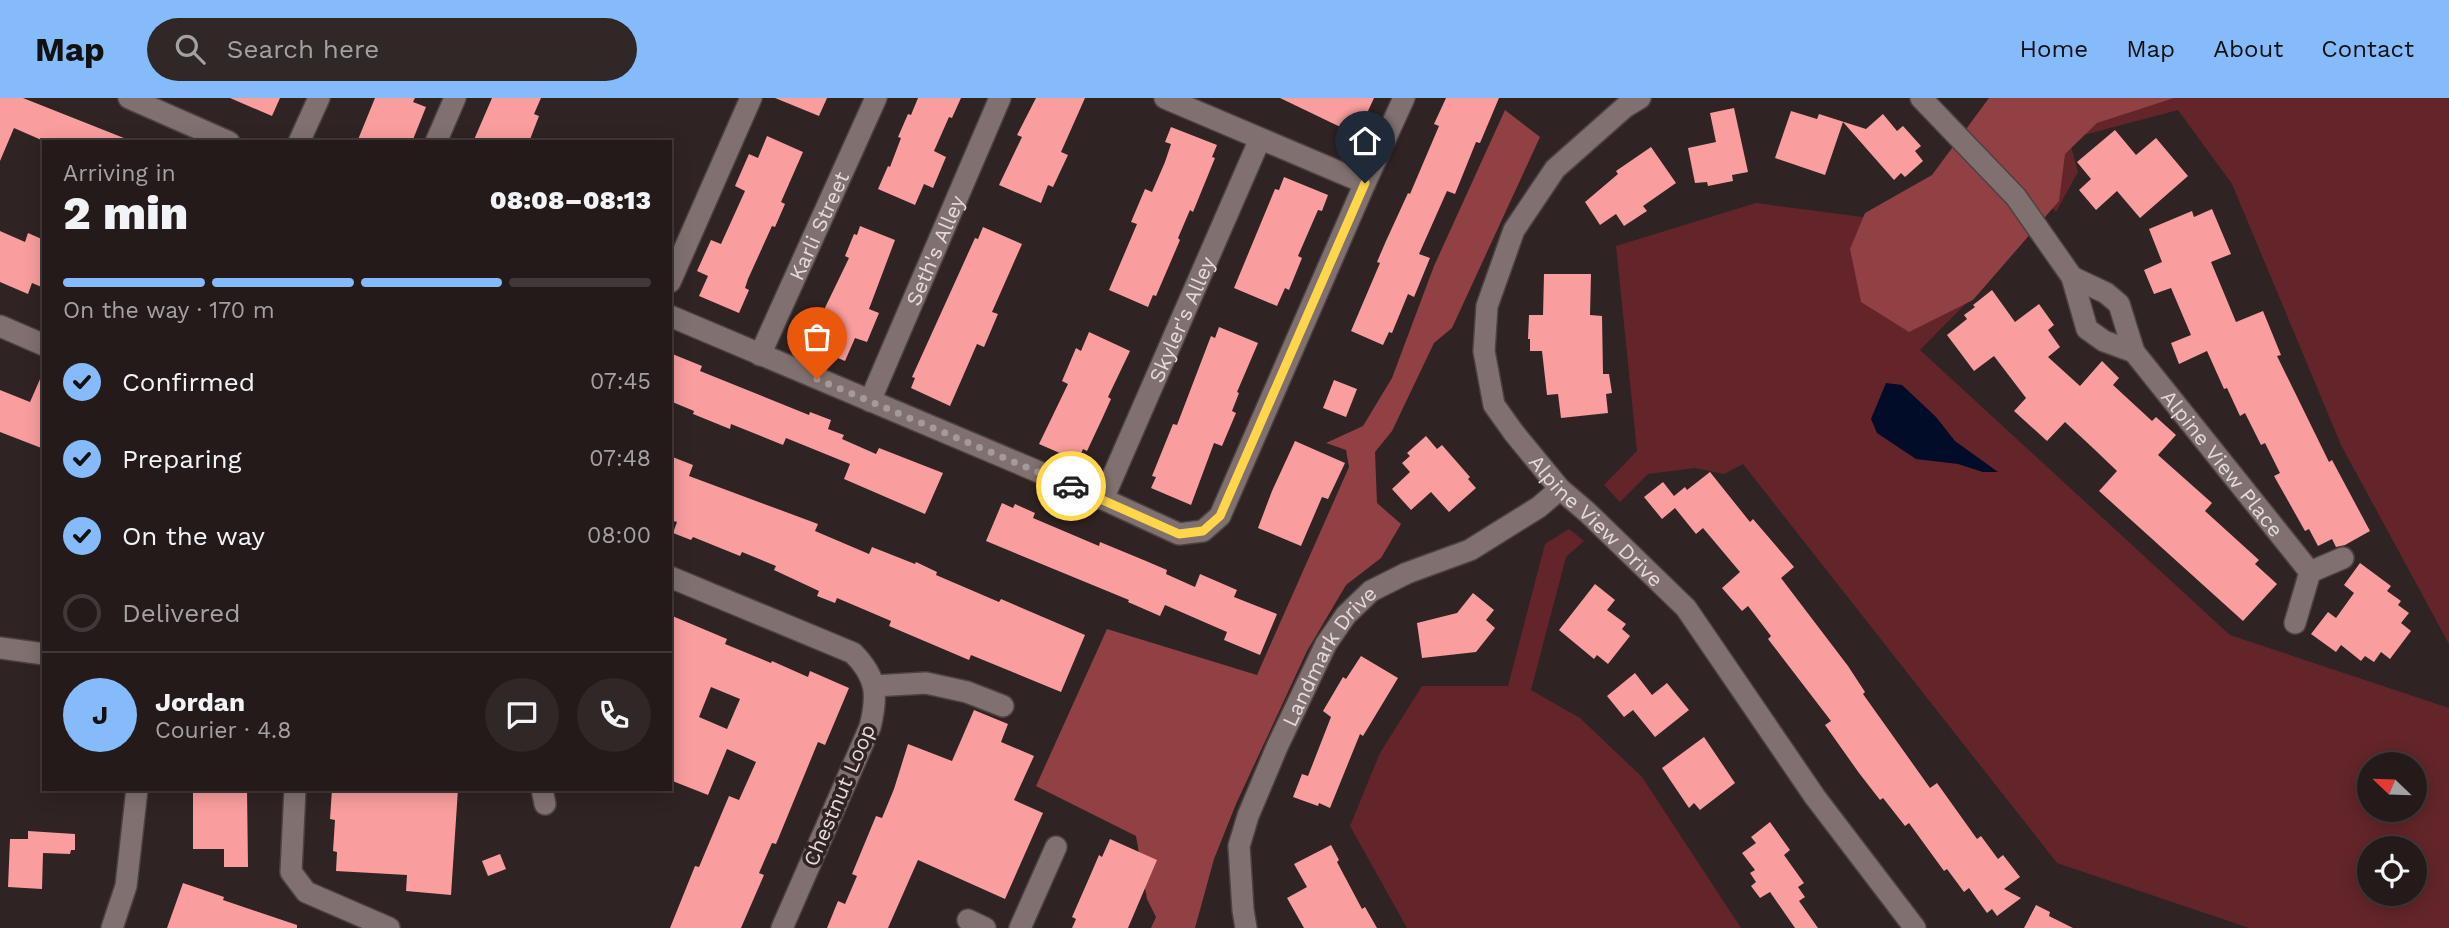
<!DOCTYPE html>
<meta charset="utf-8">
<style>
body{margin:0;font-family:"Work Sans",sans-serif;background:#302727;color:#f1f3f6;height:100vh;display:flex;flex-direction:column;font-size:26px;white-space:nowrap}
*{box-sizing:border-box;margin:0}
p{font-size:23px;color:#a3a1a2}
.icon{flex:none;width:38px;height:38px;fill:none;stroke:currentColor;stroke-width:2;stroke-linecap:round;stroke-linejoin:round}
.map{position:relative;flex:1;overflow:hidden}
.drawer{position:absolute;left:42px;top:42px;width:630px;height:651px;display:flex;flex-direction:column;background:#241a1a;border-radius:0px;box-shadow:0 4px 18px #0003,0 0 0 2px #413839}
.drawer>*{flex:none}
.needle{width:46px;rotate:293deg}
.buttons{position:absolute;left:2357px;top:654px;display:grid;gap:14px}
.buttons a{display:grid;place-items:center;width:70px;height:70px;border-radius:50%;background:#241a1a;box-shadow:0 4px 18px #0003,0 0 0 2px #413839;font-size:35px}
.pin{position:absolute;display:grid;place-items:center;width:60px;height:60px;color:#fff;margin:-72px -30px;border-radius:50% 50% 50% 0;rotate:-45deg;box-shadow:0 0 7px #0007}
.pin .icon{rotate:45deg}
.courier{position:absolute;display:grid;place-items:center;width:70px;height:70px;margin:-35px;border:5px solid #ffd54a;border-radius:50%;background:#fff;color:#222;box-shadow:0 2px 9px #0007}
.overview em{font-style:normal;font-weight:800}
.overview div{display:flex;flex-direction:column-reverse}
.overview{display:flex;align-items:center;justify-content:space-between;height:119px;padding:0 21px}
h1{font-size:46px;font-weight:800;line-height:52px}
.bar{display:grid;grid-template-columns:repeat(4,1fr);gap:10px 7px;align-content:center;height:84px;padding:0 21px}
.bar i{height:9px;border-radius:5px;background:#413839}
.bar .selected{background:#85bbfb}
.bar p{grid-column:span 4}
.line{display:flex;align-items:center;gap:18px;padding:0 21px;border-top:2px solid #413839}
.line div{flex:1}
.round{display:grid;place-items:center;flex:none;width:74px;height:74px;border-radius:37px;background:#302727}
ol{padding:0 21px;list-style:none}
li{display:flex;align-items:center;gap:21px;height:77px}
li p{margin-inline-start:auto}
li .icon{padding:7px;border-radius:50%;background:#85bbfb;color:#111;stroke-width:4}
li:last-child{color:#a3a1a2}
li i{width:38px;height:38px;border:4px solid #413839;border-radius:50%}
header{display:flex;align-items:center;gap:42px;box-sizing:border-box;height:98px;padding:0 35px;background:#85bbfb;color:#111}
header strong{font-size:33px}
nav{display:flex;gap:38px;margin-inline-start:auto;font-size:24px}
.search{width:490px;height:63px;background:#302727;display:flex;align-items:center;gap:18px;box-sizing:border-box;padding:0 24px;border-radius:38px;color:#a3a1a2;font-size:26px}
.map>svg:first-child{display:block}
.green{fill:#632529;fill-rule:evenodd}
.forest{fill:#914044}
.water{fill:#000c28}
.building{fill:#f99d9e;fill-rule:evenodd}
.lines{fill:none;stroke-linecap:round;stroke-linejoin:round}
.minor-casing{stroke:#4d4242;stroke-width:24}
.minor{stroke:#807170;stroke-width:21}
.done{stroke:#a49a9a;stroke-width:7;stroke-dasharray:0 12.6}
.route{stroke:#ffd54a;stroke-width:9}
.labels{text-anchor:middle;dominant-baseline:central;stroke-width:7;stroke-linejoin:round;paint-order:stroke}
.street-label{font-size:21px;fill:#e3dada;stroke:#302323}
</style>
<header>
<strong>Map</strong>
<div class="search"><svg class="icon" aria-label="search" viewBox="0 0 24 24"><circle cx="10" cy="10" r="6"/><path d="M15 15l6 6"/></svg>Search here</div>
<nav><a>Home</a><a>Map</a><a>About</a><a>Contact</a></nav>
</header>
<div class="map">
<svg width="2449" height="830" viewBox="0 0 2449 830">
<rect width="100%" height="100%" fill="#302323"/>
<g class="green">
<path d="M2031,0H2449V546L2341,347L2232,86L2178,12L2069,41L2078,74L2056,114L1979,29Z"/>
<path d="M1756,105L1870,120L2002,169L1920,252L2230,537L2449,610V830H2249L2057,765L1743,366L1724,376L1695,370L1648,376L1620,404L1604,387L1637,353L1616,148ZM2370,667H2415V712H2370ZM2370,751H2415V796H2370Z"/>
<path d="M1569,431L1584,443L1566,459L1531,592L1580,620L1642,679L1741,830H1407L1350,728L1380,655L1422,588H1508L1545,446Z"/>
</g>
<g class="forest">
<path d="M1989,0H2174L2097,25L2065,56L2059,103L1973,202L1909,234L1861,204L1850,151L1865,115L1932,77Z"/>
<path d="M1505,12L1540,39L1452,230L1434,245L1392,333L1375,354L1377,405L1401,426L1381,460L1346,487L1307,553L1236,706L1214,761L1195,830H1151L1156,819L1147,801L1136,738L1036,688L1107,531L1257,577L1349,369L1346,352L1326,345L1363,328L1392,280L1434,168Z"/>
</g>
<path class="water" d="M1886,285L1902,287L1936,319L1955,343L1998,374H1983L1958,366L1916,361L1877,335L1871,321Z"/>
<g class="building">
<path d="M0,0H23L134,44H46L14,30L0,63Z"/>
<path d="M230,0H280L272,18Z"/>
<path d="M375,0H415L413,4L426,9L412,44H357Z"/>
<path d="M492,0H541L534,16L539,18L529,44H473Z"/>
<path d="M775,0H827L819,18Z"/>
<path d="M918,0H961L952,20L949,19L934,53L946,59L933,90L924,86L915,107L878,91L888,68L890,69L901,40L898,39L908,16L911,17Z"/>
<path d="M1036,0H1085L1061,54L1068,57L1053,89L1048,87L1041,105L999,87L1022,39L1017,37Z"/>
<path d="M1280,0H1374L1357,37Z"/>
<path d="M1446,0H1499L1480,45L1476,44L1455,96L1447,93L1419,156L1430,160L1414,199L1408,196L1392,235L1389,234L1383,247L1351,233L1380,165L1377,164L1386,143L1408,95L1410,96L1439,28L1434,26Z"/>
<path d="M1734,10L1748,74L1732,77L1733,83L1708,88L1707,84L1695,85L1688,50L1716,44L1710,15Z"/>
<path d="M1791,13L1817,21L1819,16L1866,31L1883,16L1897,33L1903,28L1921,48L1915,53L1923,63L1905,79L1901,75L1894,82L1843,24L1825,77L1775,60Z"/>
<path d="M1171,29L1217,47L1212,59L1215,60L1193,114L1190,112L1178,140L1180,142L1156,198L1153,197L1148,209L1109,192L1137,126L1131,124L1145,91L1152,94L1165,64L1171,46L1165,44Z"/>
<path d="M2115,32L2136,57L2156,40L2188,78L2140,120L2117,93L2096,112L2079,92L2091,81L2077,64Z"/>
<path d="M767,38L803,54L781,104L785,106L775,129L772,128L748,181L745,190L749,192L739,215L699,198L708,178L697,173L711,142L721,146L745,93L735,88L749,56L758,60Z"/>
<path d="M1651,49L1676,85L1643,108L1647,113L1624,128L1616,116L1600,127L1585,104L1618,76L1616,73Z"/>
<path d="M1284,79L1328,97L1322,113L1318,112L1298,158L1302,160L1289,192L1285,190L1277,208L1234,190L1275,91L1279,92Z"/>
<path d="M2212,111L2231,156L2211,164L2236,224L2263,213L2281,257L2277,258L2329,364L2332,362L2370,433L2345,447L2336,449L2332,441L2318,448L2309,431L2305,433L2274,378L2280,375L2265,345L2261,347L2245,315L2240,318L2227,290L2224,291L2207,253L2179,266L2171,245L2191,237L2171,190L2154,196L2144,172L2162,164L2149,131L2192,113L2194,119Z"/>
<path d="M860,128L895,142L869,211L879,215L867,244L855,240L845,263L807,247L849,160L845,158L854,136L857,137Z"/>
<path d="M983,129L1022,146L992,214L998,216L984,249L977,246L950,308L911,290L915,280L912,279L975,140L978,141Z"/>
<path d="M0,133L25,144L28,135L44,142V190L32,185L28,196L0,184Z"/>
<path d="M1544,176H1591L1590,217L1602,218L1603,276H1609L1612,295L1606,296L1608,315L1561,320L1558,296L1547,297L1542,253H1530V241H1528L1529,217H1543Z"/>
<path d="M1992,192L2015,224L2039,206L2054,227L2048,232L2060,249L2048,259L2080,288L2102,263L2119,280L2113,287L2152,323L2156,319L2176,337L2158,357L2212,405L2205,413L2259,462L2255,466L2277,486L2243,523L2099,393L2117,373L2094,351L2065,324L2047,343L2014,313L2026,300L1994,258L1974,273L1947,237L1967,221L1964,217L1975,209L1973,207Z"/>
<path d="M1219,229L1258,245L1237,294L1239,295L1232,313L1236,315L1222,348L1214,345L1191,407L1151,390L1156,379L1152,378L1173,326L1177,327L1211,238L1215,240Z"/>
<path d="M1089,234L1130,253L1108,299L1111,301L1102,321L1087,353L1083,351L1078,363L1039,346L1068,286L1062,283L1076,250L1081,253Z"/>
<path d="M670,255L702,268L700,273L809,317L810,314L831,322L828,331L844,337L842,341L876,356L879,350L943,375L925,416L844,381L850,366L786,340L783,347L731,326L730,331L693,316L694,313L670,303Z"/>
<path d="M44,272V351L0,334V292L30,304Z"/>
<path d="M1334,282L1357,291L1346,319L1323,310Z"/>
<path d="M1426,338L1437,351L1442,347L1470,379L1468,381L1476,390L1449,414L1431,394L1411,412L1392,391L1410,374L1402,365L1410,358L1407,355Z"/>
<path d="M1295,343L1345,365L1328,401L1322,399L1301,448L1258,430L1272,393Z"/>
<path d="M670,358L693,367L689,378L818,426L815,433L869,456L872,449L915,466L916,464L937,474L936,477L999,504L1001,501L1085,537L1061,594L971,557L969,562L889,528L891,523L837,500L835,505L817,498L819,493L774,472L776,468L742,454L740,458L693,439L691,442L673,435L677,424L670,422Z"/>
<path d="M1710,374L1750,424L1753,421L1794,469L1781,480L1848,568L1865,594L1863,596L1930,690L1937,685L1977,741L1981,738L1998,761L2003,757L2020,779L2004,791L2021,800L1997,818L1992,811L1987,815L1969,790L1964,794L1947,771L1944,773L1909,725L1905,728L1883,700L1880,702L1859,675L1825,627L1831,623L1768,541L1771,538L1748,508L1742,513L1722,490L1740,474L1703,430L1696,436L1675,410L1662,421L1644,399L1663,384L1674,398L1685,389L1687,392Z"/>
<path d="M1002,405L1013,410L1015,406L1035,415L1033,420L1099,448L1100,444L1146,463L1167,472L1166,476L1195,489L1200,476L1237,492L1234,499L1277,516L1260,557L1224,542L1227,534L1165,507L1160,518L1128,504L1129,502L986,443Z"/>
<path d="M2360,465L2391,488L2387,493L2401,503L2398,507L2409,515L2401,525L2411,533L2390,561L2381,554L2374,564L2365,558L2361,563L2341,547L2336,554L2311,536L2328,514L2336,520L2354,495L2344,487Z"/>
<path d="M1595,486L1615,502L1607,512L1626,526L1622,531L1630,538L1608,566L1597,557L1594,561L1559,532Z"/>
<path d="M1473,495L1494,512L1486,522L1495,530L1476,554L1422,560L1417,525L1457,515Z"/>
<path d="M670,517L727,541L725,546L771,565L772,563L808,579L810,573L849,590L825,647L818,644L776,746L772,745L759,775L764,777L741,830H670L695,768L699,769L729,698L739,702L756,664L727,651L708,697L670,682ZM711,589L740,601L727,631L699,619Z"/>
<path d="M1361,558L1398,580L1363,638L1360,636L1330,710L1319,705L1318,708L1293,699L1302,676L1308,678L1331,619L1323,613L1343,579L1346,581Z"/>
<path d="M1635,575L1652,597L1667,585L1689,612L1655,639L1633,612L1624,619L1607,598Z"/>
<path d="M974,612L1008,626L1001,644L1034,658L1014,702L1043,715L1005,801L918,762L888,830H827L838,803L845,806L857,778L852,776L876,718L882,720L894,691L908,646L952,663Z"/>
<path d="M1704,639L1735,685L1700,712L1694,705L1689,710L1662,670Z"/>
<path d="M193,691H247L248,769H224V751H193Z"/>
<path d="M332,691H458L451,797L406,793L407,777L336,773L337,754L333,753L335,722L330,721Z"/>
<path d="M1770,724L1790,752L1784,757L1804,785L1798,789L1805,799L1799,803L1818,830H1795L1770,794L1760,800L1751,788L1756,784L1750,775L1755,772L1742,755L1756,745L1751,739Z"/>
<path d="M28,733L75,736V752H71L70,756L43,755L42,791L8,789L10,741H28Z"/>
<path d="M1110,741L1157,762L1128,830H1072L1076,821L1072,819L1090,778L1099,757L1102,759Z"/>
<path d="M1331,747L1339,762L1337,764L1362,811L1365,809L1377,830H1304L1287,800L1307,789L1294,766Z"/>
<path d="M500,756L506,771L488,778L482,763Z"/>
<path d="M183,785L224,799L223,802L297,827V830H167Z"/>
<path d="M2036,807L2050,814L2049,818L2073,830H2024Z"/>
</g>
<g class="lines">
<defs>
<g id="minor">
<path d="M129,0L229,44"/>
<path d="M1165,0L1365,85"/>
<path id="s1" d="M1640,0L1625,9L1555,71L1514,132L1487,208L1484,253L1494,307L1514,335L1560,391L1587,414L1686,510L1815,699L1915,830"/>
<path d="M1921,0L2016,99L2072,179L2087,231L2104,243L2134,254"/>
<path d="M299,44L319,0"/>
<path d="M436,44L455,0"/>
<path id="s2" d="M2072,179L2106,195L2119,206L2134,254L2310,474L2295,525"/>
<path d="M670,184L751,0"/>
<path d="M670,218L1103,401L1179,436L1203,433L1220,418L1365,85L1404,0"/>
<path d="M0,228L44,247"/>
<path id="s3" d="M760,257L876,0"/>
<path id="s4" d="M870,303L1000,0"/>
<path id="s5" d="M1103,401L1260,41"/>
<path d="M2310,474L2343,460"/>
<path d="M670,479L853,555C877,579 878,597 870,629L782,830"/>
<path d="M0,550L44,556"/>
<path d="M874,588L926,585L967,594L1003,608"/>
<path d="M295,691L291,774L306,794L389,830"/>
<path d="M542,691L545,706"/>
<path d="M968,822L985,830"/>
<path d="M112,830L126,788L137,691"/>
<path d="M1020,830L1056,749"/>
<path id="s6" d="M1246,830L1243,812L1239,748L1248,718L1277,649L1326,546L1346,517L1371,493L1407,475L1470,452L1539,409L1560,391"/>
</g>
</defs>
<use href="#minor" class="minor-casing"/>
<use href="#minor" class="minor"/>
</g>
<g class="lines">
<path class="done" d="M817,281L1071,388"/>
<path class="route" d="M1071,388L1179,436L1203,433L1220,418L1365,85"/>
</g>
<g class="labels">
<g class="street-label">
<text stroke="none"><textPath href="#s3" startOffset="142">Karli Street</textPath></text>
<text stroke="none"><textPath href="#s4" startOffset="164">Seth's Alley</textPath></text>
<text stroke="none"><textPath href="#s5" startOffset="196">Skyler's Alley</textPath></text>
<text stroke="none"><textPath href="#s2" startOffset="247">Alpine View Place</textPath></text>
<text stroke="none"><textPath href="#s1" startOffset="520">Alpine View Drive</textPath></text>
<text stroke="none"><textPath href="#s6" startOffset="294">Landmark Drive</textPath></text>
<text transform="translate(839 697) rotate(-67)">Chestnut Loop</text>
</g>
</g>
</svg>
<div class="buttons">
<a><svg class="needle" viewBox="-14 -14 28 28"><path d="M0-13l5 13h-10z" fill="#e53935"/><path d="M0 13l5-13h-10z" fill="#a3a1a2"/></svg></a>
<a><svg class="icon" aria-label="locate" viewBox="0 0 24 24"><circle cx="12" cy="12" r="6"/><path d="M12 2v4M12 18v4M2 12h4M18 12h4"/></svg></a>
</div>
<div class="pin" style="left:817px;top:281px;background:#ea580c"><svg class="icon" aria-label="bag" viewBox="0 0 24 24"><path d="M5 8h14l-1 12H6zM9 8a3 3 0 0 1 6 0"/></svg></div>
<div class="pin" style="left:1365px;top:85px;background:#1f2937"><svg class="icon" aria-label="home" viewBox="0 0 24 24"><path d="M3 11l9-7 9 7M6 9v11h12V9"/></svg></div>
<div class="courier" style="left:1071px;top:388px"><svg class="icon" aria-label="car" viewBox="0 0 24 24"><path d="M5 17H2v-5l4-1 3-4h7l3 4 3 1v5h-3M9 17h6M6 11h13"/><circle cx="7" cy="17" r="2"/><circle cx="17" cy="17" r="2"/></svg></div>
<section class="drawer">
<div class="overview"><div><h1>2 min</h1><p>Arriving in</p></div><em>08:08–08:13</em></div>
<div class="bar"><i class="selected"></i><i class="selected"></i><i class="selected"></i><i></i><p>On the way · 170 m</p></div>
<ol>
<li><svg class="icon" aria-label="check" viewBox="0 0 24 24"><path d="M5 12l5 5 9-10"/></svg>Confirmed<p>07:45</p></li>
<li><svg class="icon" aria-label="check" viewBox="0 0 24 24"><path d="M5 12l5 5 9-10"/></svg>Preparing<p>07:48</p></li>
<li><svg class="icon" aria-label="check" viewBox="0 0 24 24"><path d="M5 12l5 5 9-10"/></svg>On the way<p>08:00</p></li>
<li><i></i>Delivered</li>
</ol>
<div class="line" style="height:126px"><b class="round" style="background:#85bbfb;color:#111">J</b><div><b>Jordan</b><p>Courier · 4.8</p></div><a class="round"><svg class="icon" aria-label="chat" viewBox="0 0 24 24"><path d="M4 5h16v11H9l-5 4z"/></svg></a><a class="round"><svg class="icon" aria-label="phone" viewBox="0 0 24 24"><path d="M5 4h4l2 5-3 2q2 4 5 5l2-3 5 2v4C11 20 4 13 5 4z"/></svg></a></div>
</section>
</div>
